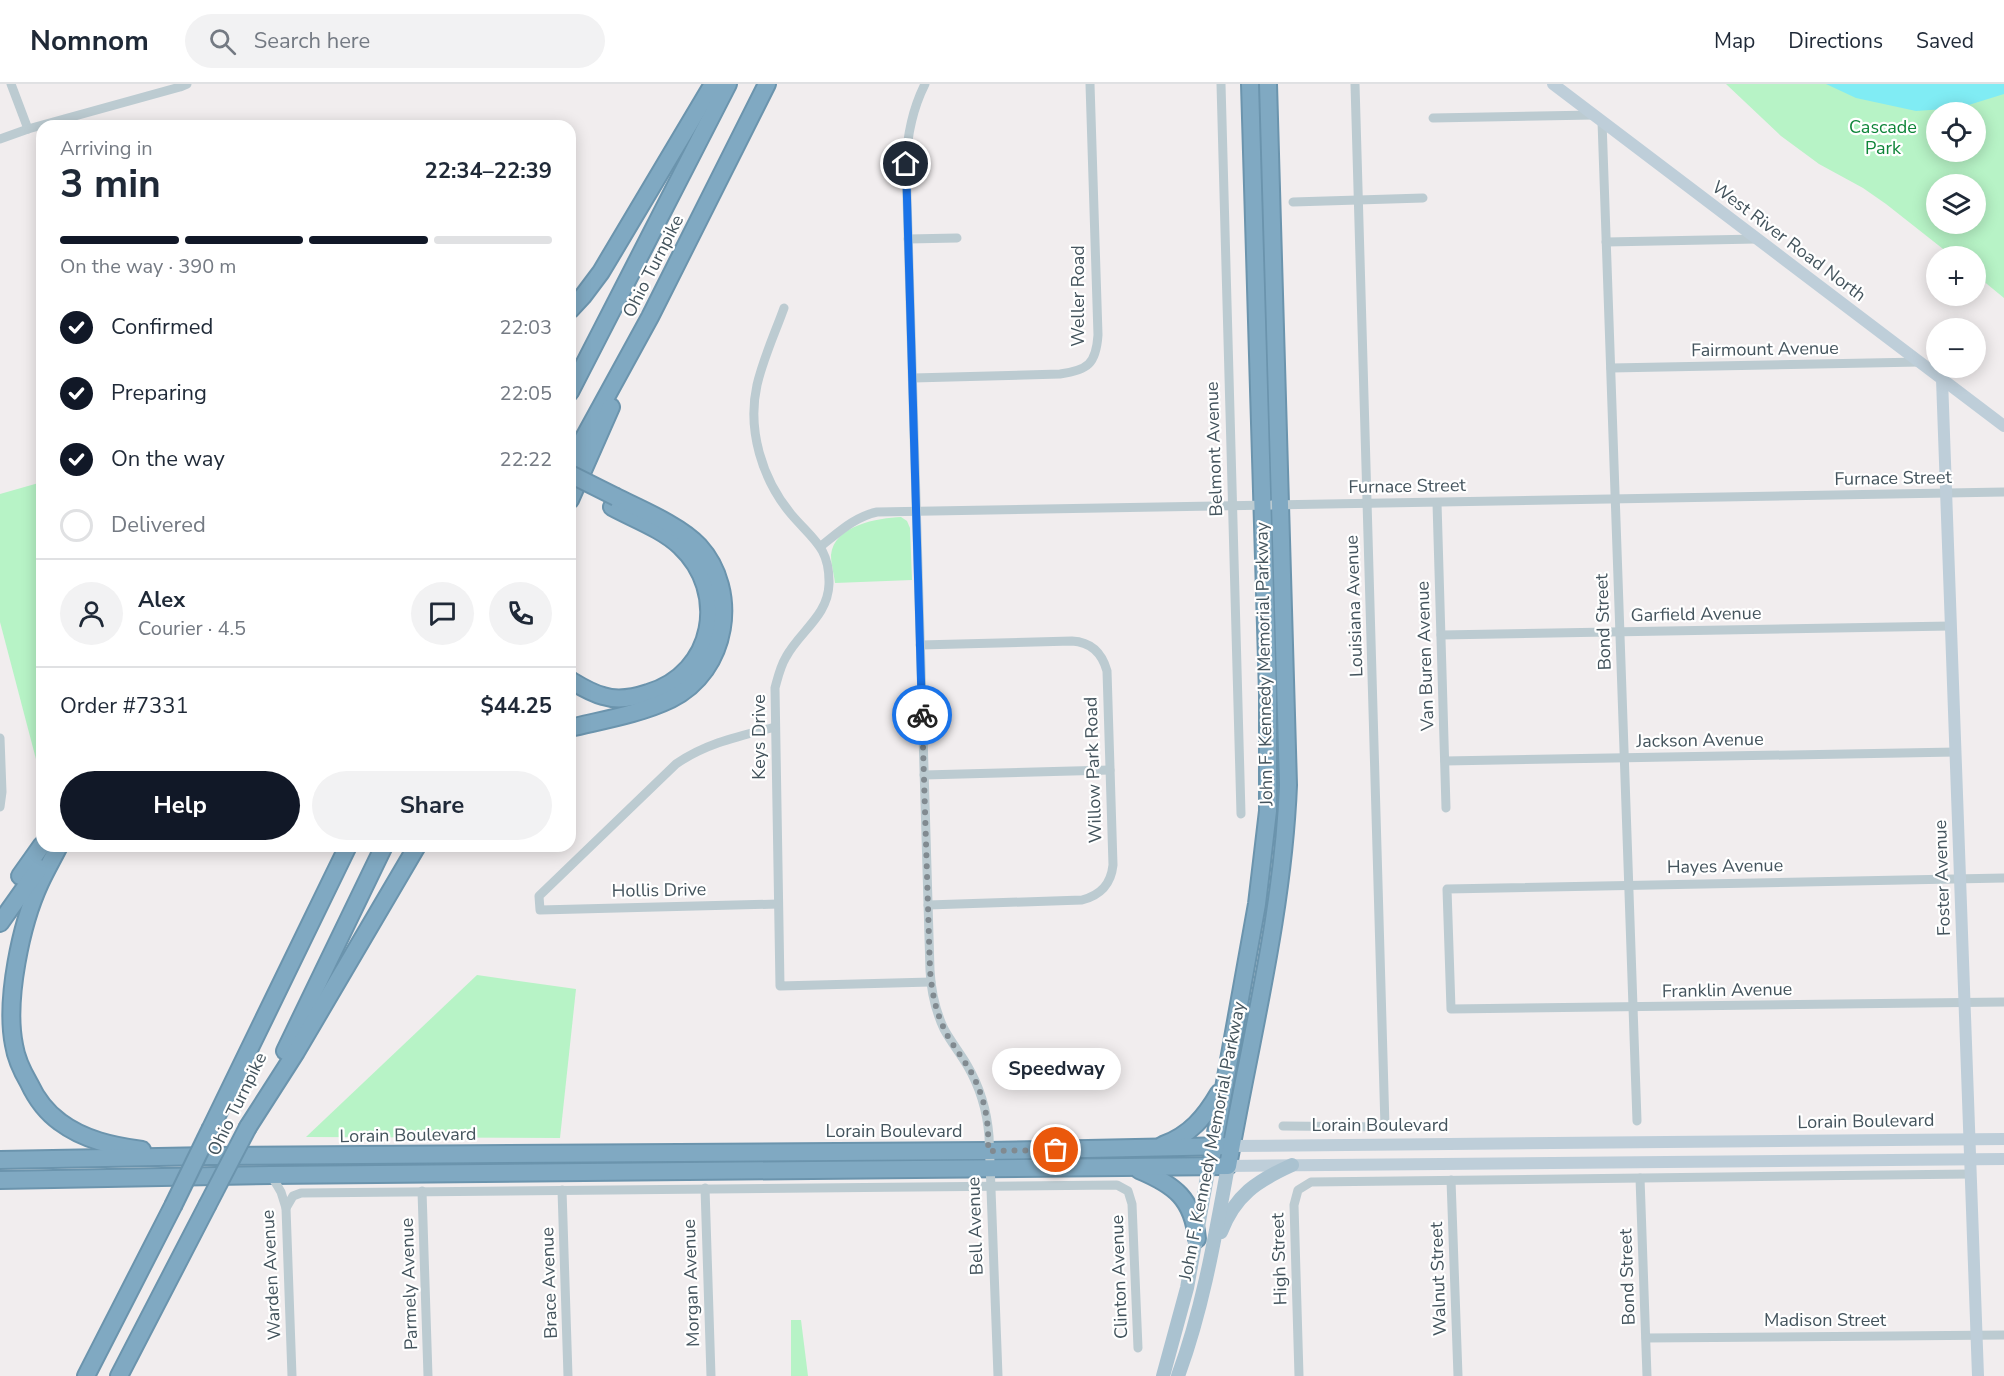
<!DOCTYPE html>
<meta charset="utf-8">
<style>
body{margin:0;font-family:"Nunito Sans",sans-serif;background:#f2f2f3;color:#1f2937;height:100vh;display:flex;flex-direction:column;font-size:22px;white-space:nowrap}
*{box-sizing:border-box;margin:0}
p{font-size:20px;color:#747a83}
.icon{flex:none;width:33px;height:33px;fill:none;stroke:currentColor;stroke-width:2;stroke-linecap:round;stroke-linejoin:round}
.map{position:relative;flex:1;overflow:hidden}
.drawer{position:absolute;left:36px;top:36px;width:540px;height:732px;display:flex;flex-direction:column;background:#fff;border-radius:18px;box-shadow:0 3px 15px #0003}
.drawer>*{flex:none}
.controls{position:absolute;left:1926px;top:18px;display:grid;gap:12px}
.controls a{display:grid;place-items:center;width:60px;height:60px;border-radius:50%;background:#fff;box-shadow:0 3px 15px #0003;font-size:30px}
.pin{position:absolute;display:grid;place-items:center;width:51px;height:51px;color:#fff;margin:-26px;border:3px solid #fff;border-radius:50%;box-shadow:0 2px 6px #0007}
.courier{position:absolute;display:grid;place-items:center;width:60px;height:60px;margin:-30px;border:4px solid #1a73e8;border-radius:50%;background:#fff;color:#222;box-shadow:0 2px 8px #0007}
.bubble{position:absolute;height:42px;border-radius:21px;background:#fff;box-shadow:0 3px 15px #0003;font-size:20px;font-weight:700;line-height:42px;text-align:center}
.overview em{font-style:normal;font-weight:700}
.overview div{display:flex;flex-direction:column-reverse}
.overview{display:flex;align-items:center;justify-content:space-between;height:102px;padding:0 24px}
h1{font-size:39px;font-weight:700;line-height:45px}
.bar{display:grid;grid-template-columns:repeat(4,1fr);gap:9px 6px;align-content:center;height:72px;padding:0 24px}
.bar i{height:8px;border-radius:4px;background:#e0e1e3}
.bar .active{background:#111827}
.bar p{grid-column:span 4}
.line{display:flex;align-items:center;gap:15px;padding:0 24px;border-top:2px solid #e0e1e3}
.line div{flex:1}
.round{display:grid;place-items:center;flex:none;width:63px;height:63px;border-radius:32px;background:#f2f2f3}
ol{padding:0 24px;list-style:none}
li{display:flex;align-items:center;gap:18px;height:66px}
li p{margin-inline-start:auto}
li .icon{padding:6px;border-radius:50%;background:#111827;color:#fff;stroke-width:4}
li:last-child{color:#747a83}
li i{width:33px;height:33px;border:3px solid #e0e1e3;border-radius:50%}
.primary-button{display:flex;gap:12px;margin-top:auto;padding:12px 24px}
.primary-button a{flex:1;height:69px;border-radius:36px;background:#111827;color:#fff;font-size:24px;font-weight:700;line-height:69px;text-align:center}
.primary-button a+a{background:#f2f2f3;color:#1f2937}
header{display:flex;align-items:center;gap:36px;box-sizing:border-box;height:84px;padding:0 30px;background:#fff;border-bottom:2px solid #e0e1e3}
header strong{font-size:28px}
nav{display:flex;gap:33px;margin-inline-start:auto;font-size:21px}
.search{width:420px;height:54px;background:#f2f2f3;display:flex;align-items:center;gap:15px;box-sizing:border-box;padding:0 21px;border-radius:33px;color:#747a83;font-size:22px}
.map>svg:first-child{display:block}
.green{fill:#b7f3c6;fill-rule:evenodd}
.water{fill:#80ecf4}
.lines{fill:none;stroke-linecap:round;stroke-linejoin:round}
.highway-casing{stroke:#6b94ad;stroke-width:20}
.street{stroke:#bccbd1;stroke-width:9}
.secondary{stroke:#beced9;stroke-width:12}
.primary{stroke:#aac2d0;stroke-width:14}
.highway{stroke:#80a9c2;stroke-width:16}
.highway-bridge-casing{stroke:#6b94ad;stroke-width:20;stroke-linecap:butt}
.highway-bridge{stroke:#80a9c2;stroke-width:16}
.done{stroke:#818a90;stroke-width:6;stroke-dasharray:0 10.8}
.route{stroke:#1a73e8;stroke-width:8}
.labels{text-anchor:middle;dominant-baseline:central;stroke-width:4.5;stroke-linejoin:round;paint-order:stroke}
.park-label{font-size:18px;fill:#0e8539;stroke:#fff}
.street-label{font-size:18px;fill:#44545d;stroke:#fff}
</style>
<header>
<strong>Nomnom</strong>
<div class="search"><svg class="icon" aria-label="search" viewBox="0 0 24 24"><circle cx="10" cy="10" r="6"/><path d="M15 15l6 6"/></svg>Search here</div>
<nav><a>Map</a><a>Directions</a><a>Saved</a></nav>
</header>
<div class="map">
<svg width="2004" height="1292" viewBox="0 0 2004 1292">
<rect width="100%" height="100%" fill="#f1edee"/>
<g class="green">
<path d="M1726,0H2004V214L1976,191V172H1952L1886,120L1863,104L1819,80L1781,52ZM1936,28H1976V68H1936ZM1936,100H1976V140H1936Z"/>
<path d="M42,398V698L0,538V410Z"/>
<path d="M901,433L907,437L910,444L912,496L835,499C834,490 831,480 831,471C834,441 878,434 901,433Z"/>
<path d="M477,891L576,905L560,1054L306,1053Z"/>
<path d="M791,1236H801L808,1292H791Z"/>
</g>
<path class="water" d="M1826,0H2004V10L1959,24L1916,27L1856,14Z"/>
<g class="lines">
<defs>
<g id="highway">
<path d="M570,226L583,212L601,188L713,0"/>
<path d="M570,308L728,0"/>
<path d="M570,379L650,233L767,0"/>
<path d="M570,416L611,323"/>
<path d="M570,596C580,602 591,609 603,612C618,617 633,614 648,609C715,589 729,508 680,462C662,445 634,435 612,423"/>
<path d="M570,644C603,636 640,630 671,615C728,587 740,507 699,462C681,442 640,425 616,413"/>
<path d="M59,762C53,774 46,786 40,799C21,840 5,916 14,961C16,974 22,987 29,999C36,1014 46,1028 60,1038C84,1056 113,1062 142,1066"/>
<path d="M20,792L42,761"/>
<path d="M0,839L39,784"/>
<path d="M285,967L384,762"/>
<path d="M248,1043L296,968L417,762"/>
<path d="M211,1044L348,762"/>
<path d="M1163,1061C1190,1051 1205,1033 1219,1009"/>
<path d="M1212,1071L1257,820L1268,727V610L1250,0"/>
<path d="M0,1076L211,1072L988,1067L1231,1062"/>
<path d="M1139,1086C1175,1101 1193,1115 1197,1155"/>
<path d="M0,1096L271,1091L1228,1082C1250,956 1283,829 1288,701L1268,0"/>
<path d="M86,1292L173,1122"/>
<path d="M119,1292L207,1122"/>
</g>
</defs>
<use href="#highway" class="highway-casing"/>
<g class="street">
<path d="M11,0L28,45"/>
<path d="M925,0C912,26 907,52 906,80L930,886C931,906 935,926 944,945C951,958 960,969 967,981C980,1003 987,1027 989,1052L998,1292"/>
<path d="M1221,0L1241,730"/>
<path d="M1433,34L1594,31"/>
<path d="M1602,37L1637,1037"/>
<path d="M0,55L28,45L180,3L187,0"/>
<path d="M1293,118L1423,114"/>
<path d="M908,155L957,154"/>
<path d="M1606,158L1757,155"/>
<path d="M784,224C775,249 763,275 757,301C747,346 762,395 791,430C812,455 830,463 829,500C828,532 800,547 786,573C780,583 778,593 775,604L780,902L931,898"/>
<path d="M1611,284L1920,278"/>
<path d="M913,294L1060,290C1088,286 1096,280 1098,251L1090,0"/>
<path d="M1437,419L1446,724"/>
<path d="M821,462C839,448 854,433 877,428L2004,408"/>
<path d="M1441,551L1951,542"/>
<path d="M920,561L1072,557C1091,558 1102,569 1107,587L1113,781C1111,800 1101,811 1082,816L928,821"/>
<path d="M775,643C740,652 706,659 676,680L539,812L540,826L778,820"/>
<path d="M0,654L2,708L0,723"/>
<path d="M1445,677L1956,668"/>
<path d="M924,691L1110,686"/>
<path d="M2004,794L1447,805L1451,925L2004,918"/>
<path d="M1283,1042L1385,1043L1355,0"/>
<path d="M271,1091L281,1108L286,1124L292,1292"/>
<path d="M1640,1094L1647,1292"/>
<path d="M1451,1096L1458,1292"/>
<path d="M705,1104L711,1292"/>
<path d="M562,1106L568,1292"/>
<path d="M422,1107L428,1292"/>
<path d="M286,1124L293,1112L301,1109L1117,1101L1128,1107L1132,1120L1138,1264"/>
<path d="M1646,1254L2004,1251"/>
<path d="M1299,1292L1294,1121L1298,1106L1311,1098L1971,1090"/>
</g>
<g class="secondary">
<path d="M1553,0L2004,342"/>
<path d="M1942,295L1978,1292"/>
<path d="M1231,1062L2004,1055"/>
<path d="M1228,1082L2004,1075"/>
</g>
<g class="primary">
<path d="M1221,1148C1235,1111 1257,1097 1292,1081"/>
<path d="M1163,1292L1187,1204L1209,1082"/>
<path d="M1178,1292C1203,1224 1215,1153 1228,1082"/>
</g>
<use href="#highway" class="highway"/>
<defs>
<g id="highway-bridge">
<path d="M570,390L616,413"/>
<path d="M173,1122L211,1044"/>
<path d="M207,1122L248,1043"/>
</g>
</defs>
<use href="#highway-bridge" class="highway-bridge-casing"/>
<use href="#highway-bridge" class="highway-bridge"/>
</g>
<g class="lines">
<path class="done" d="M922,631L930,886C932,911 937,934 950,956C960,972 972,986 978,1003C987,1024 989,1045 988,1067L1056,1066"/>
<path class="route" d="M906,80L922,631"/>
</g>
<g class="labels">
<g class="park-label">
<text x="1883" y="43">Cascade<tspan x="1883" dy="21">Park</tspan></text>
</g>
<g class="street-label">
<text transform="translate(1789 157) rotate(37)">West River Road North</text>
<text transform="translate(653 182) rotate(-63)">Ohio Turnpike</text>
<text transform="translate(1078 212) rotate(-90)">Weller Road</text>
<text transform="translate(1765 265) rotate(-1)">Fairmount Avenue</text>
<text transform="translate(1214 365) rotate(-92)">Belmont Avenue</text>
<text transform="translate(1893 394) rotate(-1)">Furnace Street</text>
<text transform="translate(1407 402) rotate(-1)">Furnace Street</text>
<text transform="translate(1354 522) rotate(-92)">Louisiana Avenue</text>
<text transform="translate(1696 530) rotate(-1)">Garfield Avenue</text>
<text transform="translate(1603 538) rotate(-92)">Bond Street</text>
<text transform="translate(1425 572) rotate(-92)">Van Buren Avenue</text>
<text transform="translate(1264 580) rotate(-91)">John F. Kennedy Memorial Parkway</text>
<text transform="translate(759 653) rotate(-90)">Keys Drive</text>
<text transform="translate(1700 656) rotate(-1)">Jackson Avenue</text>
<text transform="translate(1093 686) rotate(-92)">Willow Park Road</text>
<text transform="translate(1725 782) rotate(-1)">Hayes Avenue</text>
<text transform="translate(1942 794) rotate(-92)">Foster Avenue</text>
<text transform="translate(659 806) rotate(-1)">Hollis Drive</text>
<text transform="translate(1727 906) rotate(-1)">Franklin Avenue</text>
<text transform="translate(237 1020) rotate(-64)">Ohio Turnpike</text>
<text transform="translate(1866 1037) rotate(-1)">Lorain Boulevard</text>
<text x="1380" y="1041">Lorain Boulevard</text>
<text x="894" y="1047">Lorain Boulevard</text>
<text transform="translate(408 1051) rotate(-1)">Lorain Boulevard</text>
<text transform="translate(1212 1057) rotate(-79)">John F. Kennedy Memorial Parkway</text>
<text transform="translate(975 1142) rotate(-92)">Bell Avenue</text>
<text transform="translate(1279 1175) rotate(-92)">High Street</text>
<text transform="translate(271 1191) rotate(-93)">Warden Avenue</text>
<text transform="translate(1119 1193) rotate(-92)">Clinton Avenue</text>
<text transform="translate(1627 1193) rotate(-92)">Bond Street</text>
<text transform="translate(1438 1195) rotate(-92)">Walnut Street</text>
<text transform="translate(549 1199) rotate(-92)">Brace Avenue</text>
<text transform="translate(691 1199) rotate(-92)">Morgan Avenue</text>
<text transform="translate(409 1200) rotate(-92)">Parmely Avenue</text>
<text x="1825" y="1236">Madison Street</text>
</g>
</g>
</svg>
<div class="controls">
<a><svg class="icon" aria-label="locate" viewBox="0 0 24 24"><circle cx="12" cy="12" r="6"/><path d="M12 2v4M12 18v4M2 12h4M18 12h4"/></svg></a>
<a><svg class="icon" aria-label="layers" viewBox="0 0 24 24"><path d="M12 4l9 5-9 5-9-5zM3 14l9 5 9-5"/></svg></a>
<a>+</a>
<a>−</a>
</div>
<div class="pin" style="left:1056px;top:1066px;background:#ea580c"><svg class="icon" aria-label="bag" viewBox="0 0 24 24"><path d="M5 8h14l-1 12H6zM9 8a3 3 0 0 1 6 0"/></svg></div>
<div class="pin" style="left:906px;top:80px;background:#1f2937"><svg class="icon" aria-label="home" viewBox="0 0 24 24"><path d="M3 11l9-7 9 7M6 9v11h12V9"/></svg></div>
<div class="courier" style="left:922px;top:631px"><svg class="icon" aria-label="bike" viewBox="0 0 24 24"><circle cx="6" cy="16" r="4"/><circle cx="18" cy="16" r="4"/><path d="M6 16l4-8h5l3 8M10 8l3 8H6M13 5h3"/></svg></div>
<div class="bubble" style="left:992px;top:964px;width:129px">Speedway</div>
<section class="drawer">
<div class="overview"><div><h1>3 min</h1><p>Arriving in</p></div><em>22:34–22:39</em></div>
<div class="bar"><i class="active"></i><i class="active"></i><i class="active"></i><i></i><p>On the way · 390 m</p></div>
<ol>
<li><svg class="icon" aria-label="check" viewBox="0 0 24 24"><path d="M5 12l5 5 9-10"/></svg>Confirmed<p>22:03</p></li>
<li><svg class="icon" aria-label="check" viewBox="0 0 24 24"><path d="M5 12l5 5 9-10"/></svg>Preparing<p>22:05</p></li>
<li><svg class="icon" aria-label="check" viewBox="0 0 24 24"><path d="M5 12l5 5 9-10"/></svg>On the way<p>22:22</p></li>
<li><i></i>Delivered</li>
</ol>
<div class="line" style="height:108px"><a class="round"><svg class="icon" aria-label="person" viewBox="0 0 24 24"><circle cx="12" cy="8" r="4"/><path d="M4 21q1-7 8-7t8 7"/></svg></a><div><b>Alex</b><p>Courier · 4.5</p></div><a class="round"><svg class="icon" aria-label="chat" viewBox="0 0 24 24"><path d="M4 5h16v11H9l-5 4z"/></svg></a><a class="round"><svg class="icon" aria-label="phone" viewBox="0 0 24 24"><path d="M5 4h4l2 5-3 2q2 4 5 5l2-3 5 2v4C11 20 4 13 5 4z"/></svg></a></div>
<div class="line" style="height:78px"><div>Order #7331</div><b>$44.25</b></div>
<div class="primary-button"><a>Help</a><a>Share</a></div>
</section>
</div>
